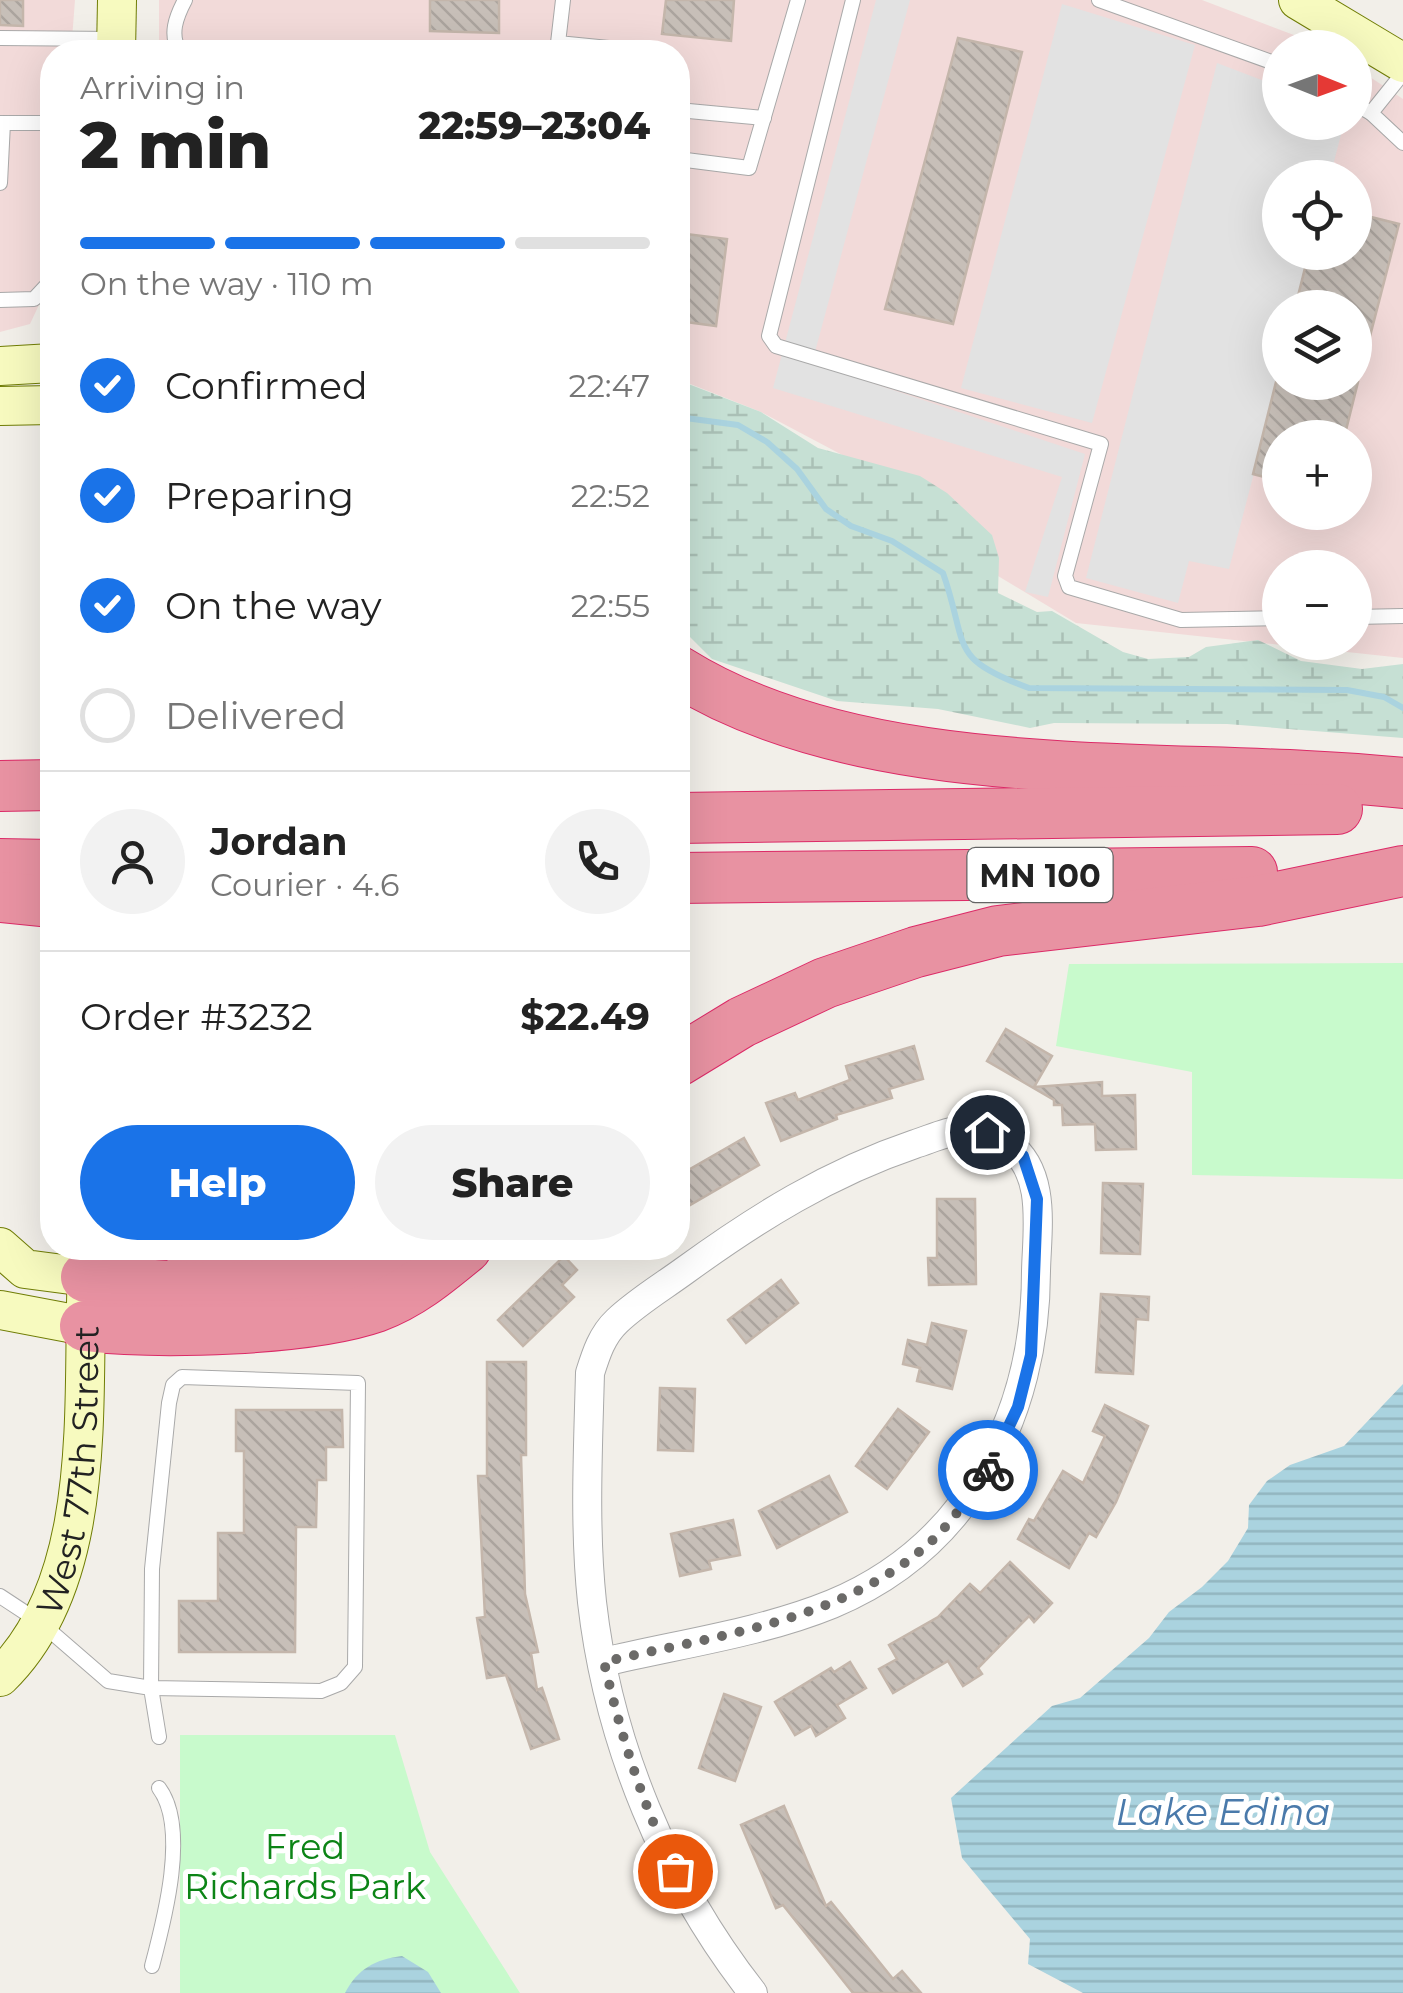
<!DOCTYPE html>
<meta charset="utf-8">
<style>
body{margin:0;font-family:Montserrat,sans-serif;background:#f2f2f2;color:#222;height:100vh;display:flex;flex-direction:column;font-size:38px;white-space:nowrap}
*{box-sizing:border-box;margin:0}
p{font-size:32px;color:#767676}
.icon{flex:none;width:55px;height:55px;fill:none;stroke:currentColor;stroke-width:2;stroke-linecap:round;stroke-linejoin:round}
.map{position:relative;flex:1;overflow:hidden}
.details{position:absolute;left:40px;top:40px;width:650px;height:1220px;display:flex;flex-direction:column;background:#fff;border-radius:40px;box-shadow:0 10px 40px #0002}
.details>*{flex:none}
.needle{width:65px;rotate:91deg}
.tools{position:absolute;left:1262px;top:30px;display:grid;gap:20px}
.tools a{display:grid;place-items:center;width:110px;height:110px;border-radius:50%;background:#fff;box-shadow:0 10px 40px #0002;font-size:50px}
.pin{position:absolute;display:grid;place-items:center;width:85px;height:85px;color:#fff;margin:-42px;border:5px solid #fff;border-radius:50%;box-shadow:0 2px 10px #0007}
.courier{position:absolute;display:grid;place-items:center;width:100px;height:100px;margin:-50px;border:8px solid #1a73e8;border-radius:50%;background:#fff;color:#222;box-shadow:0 2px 12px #0007}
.overview em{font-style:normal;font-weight:800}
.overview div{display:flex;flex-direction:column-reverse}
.overview{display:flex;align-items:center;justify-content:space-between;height:170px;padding:0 40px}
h1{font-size:65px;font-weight:800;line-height:75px}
.bar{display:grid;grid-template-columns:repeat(4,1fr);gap:15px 10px;align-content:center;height:120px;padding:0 40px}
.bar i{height:12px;border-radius:8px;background:#e0e0e0}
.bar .selected{background:#1a73e8}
.bar p{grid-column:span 4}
.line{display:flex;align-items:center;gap:25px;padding:0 40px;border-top:2px solid #e0e0e0}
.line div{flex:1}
.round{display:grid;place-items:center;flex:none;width:105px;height:105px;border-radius:52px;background:#f2f2f2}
ol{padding:0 40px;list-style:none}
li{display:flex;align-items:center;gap:30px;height:110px}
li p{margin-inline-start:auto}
li .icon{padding:10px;border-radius:50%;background:#1a73e8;color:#fff;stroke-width:4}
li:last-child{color:#767676}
li i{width:55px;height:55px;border:5px solid #e0e0e0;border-radius:50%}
.cta{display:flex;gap:20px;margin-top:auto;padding:20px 40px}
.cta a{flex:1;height:115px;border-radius:60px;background:#1a73e8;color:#fff;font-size:40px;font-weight:800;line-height:115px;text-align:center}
.cta a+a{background:#f2f2f2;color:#222}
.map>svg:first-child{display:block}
.commercial{fill:#f2dad9;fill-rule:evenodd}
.wetland{fill:url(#wetland-marsh)}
.park{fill:#c8facc}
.parking{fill:#e2e2e2}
.water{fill:url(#water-rules)}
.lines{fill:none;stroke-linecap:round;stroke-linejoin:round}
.stream{stroke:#aad3df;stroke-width:6}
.building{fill:url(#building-back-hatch);stroke:#c4b6ab;stroke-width:2.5}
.lane-casing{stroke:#a9a9a9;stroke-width:16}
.street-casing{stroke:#a9a9a9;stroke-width:30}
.secondary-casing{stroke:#707d05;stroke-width:40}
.highway-casing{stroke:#dc2a67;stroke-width:52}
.lane{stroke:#fff;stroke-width:14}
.street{stroke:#fff;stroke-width:28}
.secondary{stroke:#f7fabf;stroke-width:38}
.highway{stroke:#e892a2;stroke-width:50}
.done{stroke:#6b6a68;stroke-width:10;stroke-dasharray:0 18}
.route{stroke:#1a73e8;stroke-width:12}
.labels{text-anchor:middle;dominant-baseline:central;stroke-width:10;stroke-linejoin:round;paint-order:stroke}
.shield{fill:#fff;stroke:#646464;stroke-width:2.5}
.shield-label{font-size:32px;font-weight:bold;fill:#222}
.street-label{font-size:35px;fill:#222;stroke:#fff}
.park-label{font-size:35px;fill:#0c8416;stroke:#fff}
.water-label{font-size:38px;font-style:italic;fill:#4a7aab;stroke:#fff}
</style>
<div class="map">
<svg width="1403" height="1993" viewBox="0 0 1403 1993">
<defs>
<pattern id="wetland-marsh" width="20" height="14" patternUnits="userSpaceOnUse" patternTransform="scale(2.5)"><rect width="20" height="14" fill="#c6e0d4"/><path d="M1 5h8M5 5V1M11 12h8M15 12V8" fill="none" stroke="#aac0b6"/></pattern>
<pattern id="water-rules" width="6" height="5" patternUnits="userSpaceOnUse" patternTransform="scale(2.5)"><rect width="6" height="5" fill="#aad3df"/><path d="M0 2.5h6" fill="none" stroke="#92b5bf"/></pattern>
<pattern id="building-back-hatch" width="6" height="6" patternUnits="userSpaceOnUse" patternTransform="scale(2.5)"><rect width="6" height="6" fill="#c7bfb8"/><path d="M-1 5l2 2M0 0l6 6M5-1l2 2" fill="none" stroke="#aba49e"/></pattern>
</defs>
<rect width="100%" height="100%" fill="#f2efe9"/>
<g class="commercial">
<path d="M0,0H75L71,52H52V277L30,324L0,332Z"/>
<path d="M159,0H1202L1315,43L1323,47L1280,48V122H1355V67L1403,99V658L1076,623L998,576L986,531L761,412L678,379V52H159ZM1280,178H1355V252H1280ZM1280,308H1355V382H1280ZM1280,438H1355V512H1280ZM1280,568H1355V642H1280Z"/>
</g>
<path class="wetland" d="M678,380L761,412L818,448L920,476L947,493L992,535L999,558L998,593L1037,612L1052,611L1123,652L1148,659L1189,657L1206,647L1258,640L1301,661L1362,669L1403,664V738L1227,724L1054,723L1030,728L938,709L837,701L712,659L678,625Z"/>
<g class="park">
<path d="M1403,963V1179L1192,1175V1072L1056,1046L1069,964Z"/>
<path d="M180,1735H395L430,1852L520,1993H180Z"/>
</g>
<g class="parking">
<path d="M876,0H910L812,363L1085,454L1048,597L1025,592L1062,477L773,388Z"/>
<path d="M1062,4L1195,45L1092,423L961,388Z"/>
<path d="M1217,63L1280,87V122L1344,123L1330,177L1280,178V252L1311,253L1297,307L1280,308V373L1229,569L1189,561L1178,603L1086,578Z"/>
</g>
<g class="water">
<path d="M1403,1384V1993H1083L1028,1964L1030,1939L962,1858L951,1798L1052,1706L1080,1698L1149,1638L1169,1612L1202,1587L1228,1561L1248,1528L1249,1505L1267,1481L1290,1465L1344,1446Z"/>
<path d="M402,1956L428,1972L441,1993H345C357,1969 376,1959 402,1956Z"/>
</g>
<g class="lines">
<path class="stream" d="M678,417L738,425L767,442L797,469L826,509L851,526L892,541L943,573C969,647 947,658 1029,688L1347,690L1384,697L1403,708"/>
</g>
<g class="building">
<path d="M0,0H23V26L0,25Z"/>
<path d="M430,0H499V33L430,31Z"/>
<path d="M666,0H734L731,41L662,34Z"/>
<path d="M958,38L1022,52L953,324L885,309Z"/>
<path d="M1355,213L1399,224L1361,371L1355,370V308H1295L1309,252H1355Z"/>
<path d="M678,233L727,239L716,326L678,321Z"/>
<path d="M1276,382H1358L1344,438H1280V481L1253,474Z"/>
<path d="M1006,1029L1052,1056L1034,1087L1102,1082V1096L1135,1095L1136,1149L1096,1150L1095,1124L1063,1125L1062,1105H1054V1100L987,1061Z"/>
<path d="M914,1046L923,1079L889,1089L892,1098L836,1115L837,1119L781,1141L766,1103L795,1093L798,1100L850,1080L846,1066Z"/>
<path d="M744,1138L759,1165L678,1212V1176Z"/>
<path d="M1103,1183L1143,1184L1140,1254L1101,1253Z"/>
<path d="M937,1199H975L976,1284L929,1285L928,1258H937Z"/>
<path d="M564,1256L577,1270L562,1285L574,1297L523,1346L498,1320Z"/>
<path d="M781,1280L798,1303L746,1343L728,1320Z"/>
<path d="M1101,1294L1149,1297L1148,1320L1136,1319L1133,1374L1096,1372Z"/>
<path d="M932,1323L966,1331L952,1389L917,1381L920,1368L903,1364L908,1340L927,1345Z"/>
<path d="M487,1362H526V1455H521L525,1594L538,1652L531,1653L537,1690L542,1688L559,1739L531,1749L506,1675L487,1678L477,1618L485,1617L478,1476H487Z"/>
<path d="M660,1388L695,1389L693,1451L658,1450Z"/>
<path d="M1105,1405L1148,1426L1116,1502L1096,1537L1089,1533L1069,1568L1018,1539L1029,1519L1034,1521L1063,1471L1083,1483L1105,1436L1093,1431Z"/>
<path d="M898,1409L929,1432L887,1489L856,1466Z"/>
<path d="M236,1410H342L343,1447H326V1480H317L316,1527H296L295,1652H179V1601H218V1533H244V1451H236Z"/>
<path d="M829,1476L847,1512L777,1548L759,1511Z"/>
<path d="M733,1520L740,1555L709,1561L711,1569L680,1576L671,1534Z"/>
<path d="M1010,1562L1052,1603L1034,1622L1029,1616L978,1668L982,1674L963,1686L948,1661L893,1693L879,1669L897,1659L889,1645L938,1617L970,1584L980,1593Z"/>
<path d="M850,1662L866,1688L837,1705L845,1718L816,1736L811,1726L795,1735L775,1702L831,1668L834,1672Z"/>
<path d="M724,1694L761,1707L735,1781L699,1768Z"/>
<path d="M784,1806L826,1906L831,1902L893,1979L902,1971L921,1993H853L783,1905L776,1908L741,1825Z"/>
</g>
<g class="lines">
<defs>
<g id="lane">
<path d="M563,0L558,43L629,50"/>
<path d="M853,0L769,336L776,346L1101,444L1065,576L1069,587L1181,620L1280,618"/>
<path d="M1099,0L1280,65"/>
<path d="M0,38L114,39"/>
<path d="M180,52C169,35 176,17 185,0"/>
<path d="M1403,73L1371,113L1403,143"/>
<path d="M1355,104L1371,113"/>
<path d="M678,110L764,118"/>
<path d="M0,123H52"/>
<path d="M52,124V214"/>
<path d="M678,159L749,168L798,0"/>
<path d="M0,183L3,123"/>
<path d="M0,300L34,299L48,284L49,214"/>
<path d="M1355,617L1403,616"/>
<path d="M182,1377L358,1383L355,1667L341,1683L321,1691L151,1688L152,1569L169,1403L173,1385Z"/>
<path d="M0,1596L41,1623L108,1681L151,1688L159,1737"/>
<path d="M152,1966C164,1921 189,1828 159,1788"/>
</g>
<path id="street" d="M604,1662C679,1644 761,1633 832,1604C969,1547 1036,1414 1036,1271C1037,1229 1047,1172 1008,1144C996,1135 982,1129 966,1130C949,1130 931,1139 915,1144C829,1173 757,1218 684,1271C662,1287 637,1302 617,1321C602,1335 596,1354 590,1373C588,1450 584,1527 592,1602C608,1743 666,1882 753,1993"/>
<g id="secondary">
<path d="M1298,0L1403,63"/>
<path d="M116,52L117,0"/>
<path d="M0,366L52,363"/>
<path d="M0,406L52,405"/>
<path d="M0,1247L25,1269L86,1277"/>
<path d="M0,1310L85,1326"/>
<path id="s1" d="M0,1677C106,1574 79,1383 88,1248"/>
</g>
<g id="highway">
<path d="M678,671C875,794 1177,759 1403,783"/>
<path d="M0,786L52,785"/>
<path d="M678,818L1337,809"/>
<path d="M0,864L52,865"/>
<path d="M678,878L1252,872"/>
<path d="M0,897L52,902"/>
<path d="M678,1061L742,1022L825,983L916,952L998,931L1258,901L1403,871"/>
<path d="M189,1248L270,1255"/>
<path d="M86,1277C182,1291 311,1300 396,1248"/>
<path d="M85,1326C159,1334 307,1331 376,1307C411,1294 438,1271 466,1248"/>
</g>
</defs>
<use href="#lane" class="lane-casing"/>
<use href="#street" class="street-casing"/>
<use href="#secondary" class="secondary-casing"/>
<use href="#highway" class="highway-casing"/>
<use href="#lane" class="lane"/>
<use href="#street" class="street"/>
<use href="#secondary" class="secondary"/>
<use href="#highway" class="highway"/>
</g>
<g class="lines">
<path class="done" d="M675,1871C642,1803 621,1736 604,1662C713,1636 838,1622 925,1547C950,1526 969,1496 988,1470"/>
<path class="route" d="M987,1132L1023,1156L1037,1199L1031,1355L1018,1407L988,1470"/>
</g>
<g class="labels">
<rect class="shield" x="967.5" y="848" width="145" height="54" rx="8"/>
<g class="shield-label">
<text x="1040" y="875">MN 100</text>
</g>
<g class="street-label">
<text stroke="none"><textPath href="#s1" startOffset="225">West 77th Street</textPath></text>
</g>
<g class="park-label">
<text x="305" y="1846">Fred<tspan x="305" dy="40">Richards Park</tspan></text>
</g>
<g class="water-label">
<text x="1223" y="1811">Lake Edina</text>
</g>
</g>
</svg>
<div class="tools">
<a><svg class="needle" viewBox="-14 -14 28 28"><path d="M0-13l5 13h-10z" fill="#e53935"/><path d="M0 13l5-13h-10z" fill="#767676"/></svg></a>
<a><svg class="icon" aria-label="locate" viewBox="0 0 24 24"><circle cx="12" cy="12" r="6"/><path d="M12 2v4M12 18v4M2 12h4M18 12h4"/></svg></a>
<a><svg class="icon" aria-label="layers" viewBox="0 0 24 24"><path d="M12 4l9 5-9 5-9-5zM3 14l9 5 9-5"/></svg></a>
<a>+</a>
<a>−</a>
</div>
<div class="pin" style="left:675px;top:1871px;background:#ea580c"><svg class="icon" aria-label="bag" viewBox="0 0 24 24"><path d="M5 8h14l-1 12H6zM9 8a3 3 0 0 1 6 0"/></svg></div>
<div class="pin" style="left:987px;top:1132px;background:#1f2937"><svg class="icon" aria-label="home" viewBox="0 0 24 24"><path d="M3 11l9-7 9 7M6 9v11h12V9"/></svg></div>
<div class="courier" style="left:988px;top:1470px"><svg class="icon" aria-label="bike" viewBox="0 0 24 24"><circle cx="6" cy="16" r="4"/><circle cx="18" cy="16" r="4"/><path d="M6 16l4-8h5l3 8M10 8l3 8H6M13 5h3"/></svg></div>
<section class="details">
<div class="overview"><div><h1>2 min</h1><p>Arriving in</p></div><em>22:59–23:04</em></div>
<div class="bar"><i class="selected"></i><i class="selected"></i><i class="selected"></i><i></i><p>On the way · 110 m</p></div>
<ol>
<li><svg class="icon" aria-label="check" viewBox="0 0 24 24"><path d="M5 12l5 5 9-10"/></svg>Confirmed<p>22:47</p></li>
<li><svg class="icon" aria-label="check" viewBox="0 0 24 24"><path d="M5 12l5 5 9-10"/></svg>Preparing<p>22:52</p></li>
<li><svg class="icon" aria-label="check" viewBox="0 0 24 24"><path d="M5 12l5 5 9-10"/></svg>On the way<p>22:55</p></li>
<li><i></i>Delivered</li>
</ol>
<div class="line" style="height:180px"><a class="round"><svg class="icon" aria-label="person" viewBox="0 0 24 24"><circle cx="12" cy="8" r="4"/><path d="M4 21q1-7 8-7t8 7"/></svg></a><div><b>Jordan</b><p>Courier · 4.6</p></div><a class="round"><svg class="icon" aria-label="phone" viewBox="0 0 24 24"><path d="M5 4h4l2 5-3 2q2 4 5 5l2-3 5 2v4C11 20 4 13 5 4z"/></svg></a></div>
<div class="line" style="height:130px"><div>Order #3232</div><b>$22.49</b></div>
<div class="cta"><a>Help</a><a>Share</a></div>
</section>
</div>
